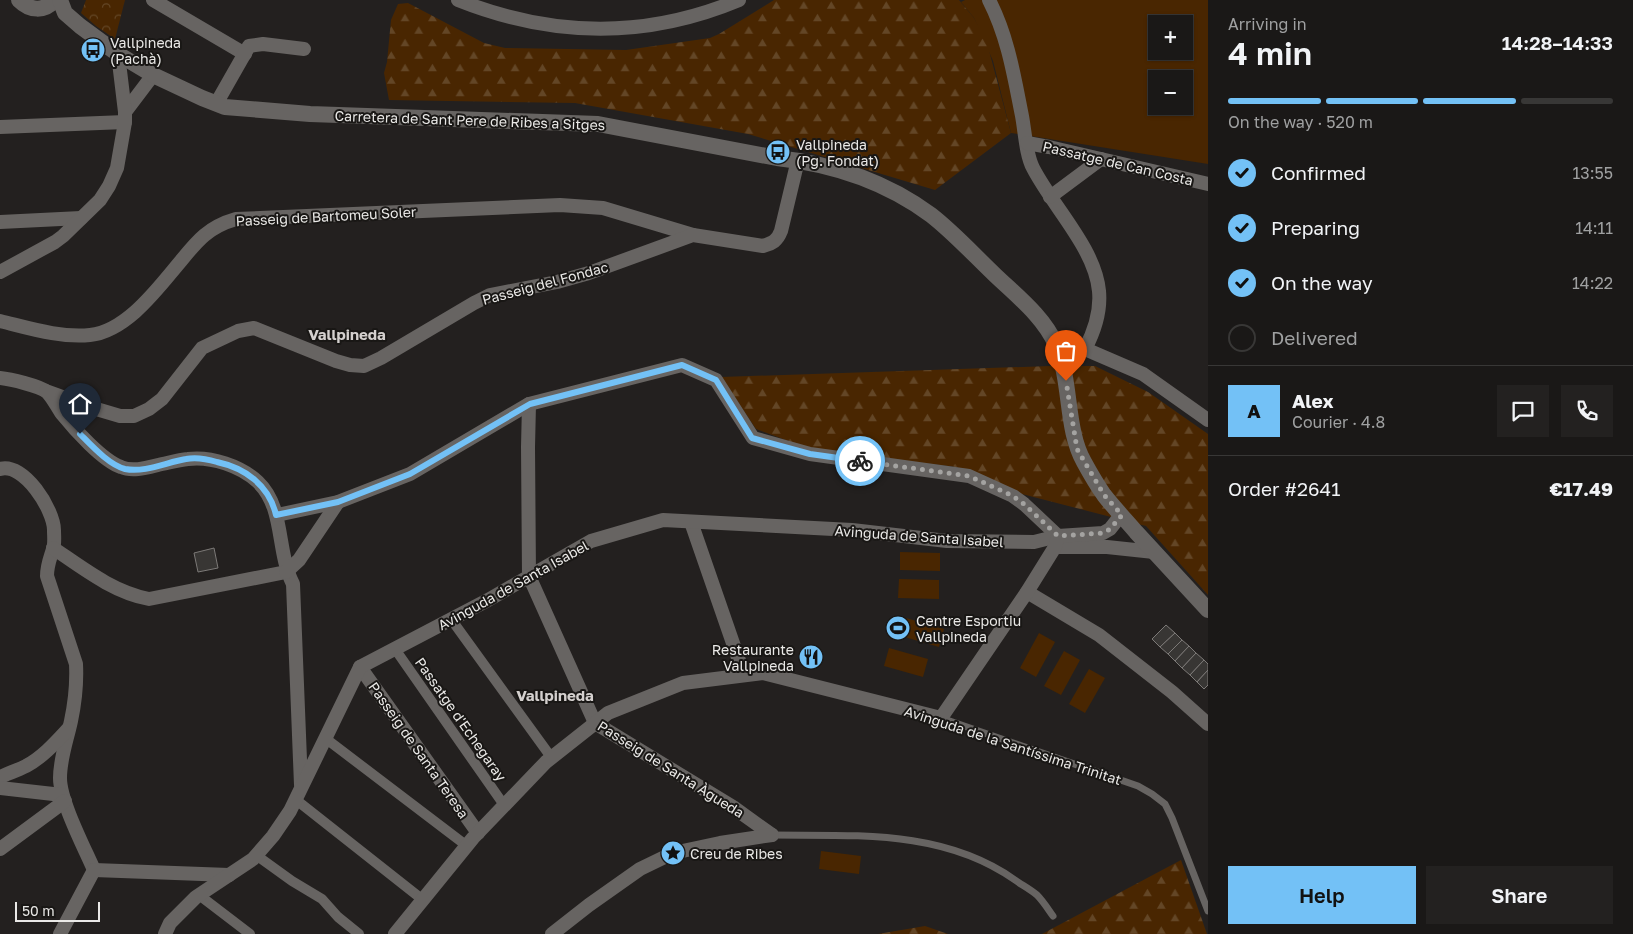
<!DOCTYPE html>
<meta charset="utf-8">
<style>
body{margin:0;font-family:"Golos Text",sans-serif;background:#232120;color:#f1f3f6;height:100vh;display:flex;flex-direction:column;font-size:19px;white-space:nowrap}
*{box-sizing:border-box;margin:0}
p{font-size:16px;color:#9fa0a1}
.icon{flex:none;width:28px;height:28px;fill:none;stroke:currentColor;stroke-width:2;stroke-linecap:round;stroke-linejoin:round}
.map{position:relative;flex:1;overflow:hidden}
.drawer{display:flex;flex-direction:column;background:#1a1817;width:425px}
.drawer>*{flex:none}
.controls{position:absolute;left:1148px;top:15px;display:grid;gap:10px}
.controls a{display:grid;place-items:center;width:45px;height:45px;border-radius:0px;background:#1a1817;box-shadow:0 1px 4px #0004,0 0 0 1px #383736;font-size:25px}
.scale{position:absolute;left:15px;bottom:12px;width:85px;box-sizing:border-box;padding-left:5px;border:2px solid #eae9e7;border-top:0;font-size:14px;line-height:18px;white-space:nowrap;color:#eae9e7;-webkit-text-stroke:4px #191715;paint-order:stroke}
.pin{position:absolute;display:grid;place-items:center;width:42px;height:42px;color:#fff;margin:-51px -21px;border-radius:50% 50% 50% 0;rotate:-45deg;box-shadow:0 0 5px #0007}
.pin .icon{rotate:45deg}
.courier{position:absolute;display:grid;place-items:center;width:50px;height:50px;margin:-25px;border:4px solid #73c1f6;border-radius:50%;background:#fff;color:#222;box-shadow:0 1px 6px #0007}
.headline em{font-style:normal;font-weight:600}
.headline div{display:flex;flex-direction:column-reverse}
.headline{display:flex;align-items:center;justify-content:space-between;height:85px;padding:0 20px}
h1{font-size:32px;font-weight:600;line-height:38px}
.bar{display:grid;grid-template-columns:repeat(4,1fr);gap:8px 5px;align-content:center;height:60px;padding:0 20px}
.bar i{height:6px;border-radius:4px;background:#383736}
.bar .on{background:#73c1f6}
.bar p{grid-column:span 4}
.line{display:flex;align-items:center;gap:12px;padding:0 20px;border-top:1px solid #383736}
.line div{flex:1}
.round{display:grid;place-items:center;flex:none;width:52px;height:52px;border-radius:0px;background:#232120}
ol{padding:0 20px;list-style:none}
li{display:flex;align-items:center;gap:15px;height:55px}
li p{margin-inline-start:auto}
li .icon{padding:5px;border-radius:50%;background:#73c1f6;color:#111;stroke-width:4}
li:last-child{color:#9fa0a1}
li i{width:28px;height:28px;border:2px solid #383736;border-radius:50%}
.action{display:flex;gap:10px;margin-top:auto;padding:10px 20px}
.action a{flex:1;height:58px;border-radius:0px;background:#73c1f6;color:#111;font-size:20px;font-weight:600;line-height:58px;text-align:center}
.action a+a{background:#232120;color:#f1f3f6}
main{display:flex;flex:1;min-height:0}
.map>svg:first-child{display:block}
.grass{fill:#492601;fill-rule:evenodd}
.forest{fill:url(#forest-firs)}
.park{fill:url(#park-crowns)}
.building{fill:#383634;stroke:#7c7977}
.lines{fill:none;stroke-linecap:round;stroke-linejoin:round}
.service{stroke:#676462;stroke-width:7}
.pedestrian{stroke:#676462;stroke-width:10}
.minor{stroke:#676462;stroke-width:14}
.tertiary{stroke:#676462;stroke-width:16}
.done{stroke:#a4a3a1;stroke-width:5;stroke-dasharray:0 9}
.route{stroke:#73c1f6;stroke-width:6}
.labels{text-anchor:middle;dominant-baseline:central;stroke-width:4;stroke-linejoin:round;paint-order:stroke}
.poi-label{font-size:14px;fill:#eae9e7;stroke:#191715;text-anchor:start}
.street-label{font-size:14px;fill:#eae9e7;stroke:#191715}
.neighbourhood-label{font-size:15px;font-weight:bold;fill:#d4d0ce;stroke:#191715}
</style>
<main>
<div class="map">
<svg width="1208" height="934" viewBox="0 0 1208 934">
<defs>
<pattern id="forest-firs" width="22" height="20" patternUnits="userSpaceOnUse" patternTransform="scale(1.25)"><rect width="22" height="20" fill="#492601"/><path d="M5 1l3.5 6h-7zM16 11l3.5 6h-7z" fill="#634626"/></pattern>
<pattern id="park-crowns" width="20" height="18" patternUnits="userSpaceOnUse" patternTransform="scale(1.25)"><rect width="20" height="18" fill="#492601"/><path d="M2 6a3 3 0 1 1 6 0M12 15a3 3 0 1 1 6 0" fill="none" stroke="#634626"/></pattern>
</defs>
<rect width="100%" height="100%" fill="#23201f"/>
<g class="grass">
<path d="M965,0H1208V164L1011,133L993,61L974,18L961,2ZM1156,24H1184V51H1156ZM1156,79H1184V106H1156Z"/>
<path d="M900,552L940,553V571L900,570Z"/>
<path d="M899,579L939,580V599L898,598Z"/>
<path d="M906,618L944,629L939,647L901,636Z"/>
<path d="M1039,633L1055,642L1036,677L1020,668Z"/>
<path d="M889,648L928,659L923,677L884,666Z"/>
<path d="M1064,651L1080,660L1061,695L1044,686Z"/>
<path d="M1089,669L1105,678L1085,713L1069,704Z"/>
<path d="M821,851L861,856L859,874L819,869Z"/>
</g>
<g class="forest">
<path d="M774,0H959L974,18L987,43L1011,133L935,190L748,134L575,103L389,100L384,73L387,62L391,20L398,4L408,3L484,43L505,48L626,50L710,38L719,34Z"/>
<path d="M1050,366H1095L1148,392L1208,434V595L1146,526L1018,493L956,467L810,449L756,429L721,377Z"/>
<path d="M1181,860L1207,934H1042Z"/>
<path d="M925,926L948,934H878Z"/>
</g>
<path class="park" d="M86,0H125L115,39L96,26L81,13Z"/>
<g class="building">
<path d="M214,548L218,568L198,572L194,553Z"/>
<path d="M1166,625L1175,633L1160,647L1152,639Z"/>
<path d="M1175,633L1182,640L1168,654L1160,647Z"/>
<path d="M1182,640L1189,646L1175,661L1168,654Z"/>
<path d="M1189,646L1196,653L1182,668L1175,661Z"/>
<path d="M1196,653L1204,660L1190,675L1182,668Z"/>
<path d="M1204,660L1208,664V670L1197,682L1190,675Z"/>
<path d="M1208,670V685L1204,689L1197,682Z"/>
</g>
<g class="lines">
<g class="service">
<path d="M941,718L1138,786L1152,794L1165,804L1172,818L1208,911"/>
<path d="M772,835C855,836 943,829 1015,880C1022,885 1030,889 1037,895C1043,901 1048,909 1053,916"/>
</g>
<g class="pedestrian">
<path d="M451,619L551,757"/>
<path d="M395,649L504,805"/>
<path d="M325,738L467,846"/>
<path d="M295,799L423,900"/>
<path d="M256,855L292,881L322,899L338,917L359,934"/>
<path d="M199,895L250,934"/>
</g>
<g class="minor">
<path d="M153,0L245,54"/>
<path d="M458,0C551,37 646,39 739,0"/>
<path d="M989,0C1008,37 1014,76 1022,116C1025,132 1026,155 1033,168C1053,207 1095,248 1099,291C1101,312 1094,332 1085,349"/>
<path d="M216,104L249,46L263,44L304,49"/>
<path d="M125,112L153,75"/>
<path d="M0,127L125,122"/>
<path d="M1027,143L1049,147L1208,184"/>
<path d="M1050,197L1101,159"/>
<path d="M0,222L81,218"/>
<path d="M0,272L55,242L63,236L100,200L109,186L117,168L125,122V112L118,54"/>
<path d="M0,321C29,328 60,338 90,335C127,331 158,288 180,262C197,241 208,227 236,219L560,205L603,208L693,235"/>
<path d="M1058,348L1085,349L1143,374L1208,420"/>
<path d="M0,378C10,379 40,386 47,392C53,398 57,407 62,414C74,429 103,461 121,467C132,472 146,468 158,465C168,463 178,460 188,459C211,456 241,466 258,482C285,508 276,550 293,584L301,785"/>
<path d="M46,391L93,408L120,416H134L149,409L162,399L202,348L238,331L254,328L336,361L350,365L364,366L381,358L474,303L490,295L557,282L589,273L693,235L763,246C773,243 777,241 781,231L798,160"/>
<path d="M529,404L528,447L529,576L595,723L733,807L772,835"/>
<path d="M0,469C24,462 54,510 54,530C54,536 55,544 53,549C50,559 47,565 47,576L76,664C77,684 75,702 71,721C67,740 60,758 60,778C60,801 84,847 94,870"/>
<path d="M277,515L338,502L410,474L529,404L682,365L716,380L753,438L810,454L969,476L1013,496L1024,504L1058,536"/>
<path d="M691,522L744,675"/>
<path d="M1055,547H1107L1154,552"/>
<path d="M53,548C84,569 113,592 149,599L286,572"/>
<path d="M286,572L299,560L338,502"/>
<path d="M1027,592L1099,635L1172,692L1208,724"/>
<path d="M360,667L478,833"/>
<path d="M0,777C9,773 18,770 26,766C43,757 56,742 69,728"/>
<path d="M0,788L62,795"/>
<path d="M0,849L65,801"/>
<path d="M94,870L229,875"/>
<path d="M60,934L94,870"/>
<path d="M165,934L170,923L196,897L253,859L273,836L290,811L360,667L488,600L591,541L663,520L852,530L947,541L1034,542L1058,536L1103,533L1110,529L1121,515"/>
<path d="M395,934L473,838L546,762L608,713L683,683L763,673L941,718L1027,592L1055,547L1058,536"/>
<path d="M552,934L589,905L640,869L673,853L720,843L772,835"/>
</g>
<g class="tertiary">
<path d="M19,0C30,11 44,12 55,0"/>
<path d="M60,0L65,13L80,26L118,54L153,75L202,98L225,107L310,114L598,124L777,158C833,164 885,181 931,215C953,232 974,255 995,275C1017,296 1044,317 1056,345C1072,382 1065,428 1084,462C1090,473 1097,485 1104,495C1114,508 1126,520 1136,532C1160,558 1184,584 1208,610"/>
</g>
</g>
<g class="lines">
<path class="done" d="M860,461L969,476L1013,496L1024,504L1058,536L1103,533L1110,529L1122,515L1104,495L1077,449L1066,381"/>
<path class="route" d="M80,434C91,445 109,465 125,469C145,473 167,462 186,459C196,457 207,459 217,462C245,468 269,485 276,515L338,502L410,474L530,404L682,365L716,380L752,438L810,454L860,461"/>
</g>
<defs>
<symbol id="bus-disc" viewBox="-11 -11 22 22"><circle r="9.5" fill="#73c1f6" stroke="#191715"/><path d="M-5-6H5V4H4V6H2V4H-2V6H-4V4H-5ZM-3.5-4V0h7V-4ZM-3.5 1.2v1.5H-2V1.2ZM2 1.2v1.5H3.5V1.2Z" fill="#111"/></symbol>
<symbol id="stadium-disc" viewBox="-11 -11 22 22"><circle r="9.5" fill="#73c1f6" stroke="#191715"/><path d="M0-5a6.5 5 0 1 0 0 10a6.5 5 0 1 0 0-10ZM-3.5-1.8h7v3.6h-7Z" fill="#111"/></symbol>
<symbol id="restaurant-disc" viewBox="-11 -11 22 22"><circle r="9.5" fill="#73c1f6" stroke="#191715"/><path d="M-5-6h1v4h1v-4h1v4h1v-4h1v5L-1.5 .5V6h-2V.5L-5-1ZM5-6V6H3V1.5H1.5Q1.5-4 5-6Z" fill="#111"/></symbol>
<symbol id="sight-disc" viewBox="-11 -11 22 22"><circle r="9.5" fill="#73c1f6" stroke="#191715"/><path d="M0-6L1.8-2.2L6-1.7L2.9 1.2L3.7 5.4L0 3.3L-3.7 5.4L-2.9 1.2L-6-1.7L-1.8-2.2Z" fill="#111"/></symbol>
</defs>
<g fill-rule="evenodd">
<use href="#bus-disc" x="79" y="36" width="28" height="28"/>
<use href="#bus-disc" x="764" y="138" width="28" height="28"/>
<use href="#stadium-disc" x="884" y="614" width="28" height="28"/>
<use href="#restaurant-disc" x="797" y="643" width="28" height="28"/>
<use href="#sight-disc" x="659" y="839" width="28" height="28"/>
</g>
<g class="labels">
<g class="poi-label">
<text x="110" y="42">Vallpineda<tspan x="110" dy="16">(Pachà)</tspan></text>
<text x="796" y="144">Vallpineda<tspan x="796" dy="16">(Pg. Fondat)</tspan></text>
<text x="916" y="620">Centre Esportiu<tspan x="916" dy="16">Vallpineda</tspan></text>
<text x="794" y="649" text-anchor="end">Restaurante<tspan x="794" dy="16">Vallpineda</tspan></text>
<text x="690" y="853">Creu de Ribes</text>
</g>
<g class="street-label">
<text transform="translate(470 120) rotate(2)">Carretera de Sant Pere de Ribes a Sitges</text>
<text transform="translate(1118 163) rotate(13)">Passatge de Can Costa</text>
<text transform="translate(326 216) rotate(-3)">Passeig de Bartomeu Soler</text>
<text transform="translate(545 283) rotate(-15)">Passeig del Fondac</text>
<text transform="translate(919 536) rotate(4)">Avinguda de Santa Isabel</text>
<text transform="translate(513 585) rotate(-29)">Avinguda de Santa Isabel</text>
<text transform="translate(461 719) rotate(55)">Passatge d'Echegaray</text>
<text transform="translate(1013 745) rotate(18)">Avinguda de la Santíssima Trinitat</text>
<text transform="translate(419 750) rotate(55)">Passeig de Santa Teresa</text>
<text transform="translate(671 769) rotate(32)">Passeig de Santa Àgueda</text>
</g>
<g class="neighbourhood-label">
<text x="347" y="334">Vallpineda</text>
<text x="555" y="695">Vallpineda</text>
</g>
</g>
</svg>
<div class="controls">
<a>+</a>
<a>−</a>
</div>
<div class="scale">50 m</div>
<div class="pin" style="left:1066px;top:381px;background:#ea580c"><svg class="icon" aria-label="bag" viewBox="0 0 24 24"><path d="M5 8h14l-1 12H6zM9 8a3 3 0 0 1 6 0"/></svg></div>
<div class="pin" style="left:80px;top:434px;background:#1f2937"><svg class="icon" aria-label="home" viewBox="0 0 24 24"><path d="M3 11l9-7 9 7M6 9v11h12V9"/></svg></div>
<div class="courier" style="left:860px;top:461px"><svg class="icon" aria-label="bike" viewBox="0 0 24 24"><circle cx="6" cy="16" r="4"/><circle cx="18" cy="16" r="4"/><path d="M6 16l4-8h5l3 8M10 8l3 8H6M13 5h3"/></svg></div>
</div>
<section class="drawer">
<div class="headline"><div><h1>4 min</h1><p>Arriving in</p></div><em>14:28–14:33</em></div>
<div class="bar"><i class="on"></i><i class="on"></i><i class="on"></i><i></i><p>On the way · 520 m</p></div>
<ol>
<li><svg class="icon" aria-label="check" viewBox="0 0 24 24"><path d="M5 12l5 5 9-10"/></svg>Confirmed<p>13:55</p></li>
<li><svg class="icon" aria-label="check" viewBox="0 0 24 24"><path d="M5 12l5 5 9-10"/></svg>Preparing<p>14:11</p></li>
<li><svg class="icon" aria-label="check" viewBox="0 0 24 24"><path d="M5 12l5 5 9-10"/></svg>On the way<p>14:22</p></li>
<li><i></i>Delivered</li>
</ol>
<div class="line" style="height:90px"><b class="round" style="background:#73c1f6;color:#111">A</b><div><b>Alex</b><p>Courier · 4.8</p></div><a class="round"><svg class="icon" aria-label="chat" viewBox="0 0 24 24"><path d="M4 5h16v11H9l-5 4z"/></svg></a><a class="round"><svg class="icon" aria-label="phone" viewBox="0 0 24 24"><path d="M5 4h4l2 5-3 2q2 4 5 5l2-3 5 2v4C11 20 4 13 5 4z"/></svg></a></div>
<div class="line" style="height:65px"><div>Order #2641</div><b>€17.49</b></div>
<div class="action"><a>Help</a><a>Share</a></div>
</section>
</main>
